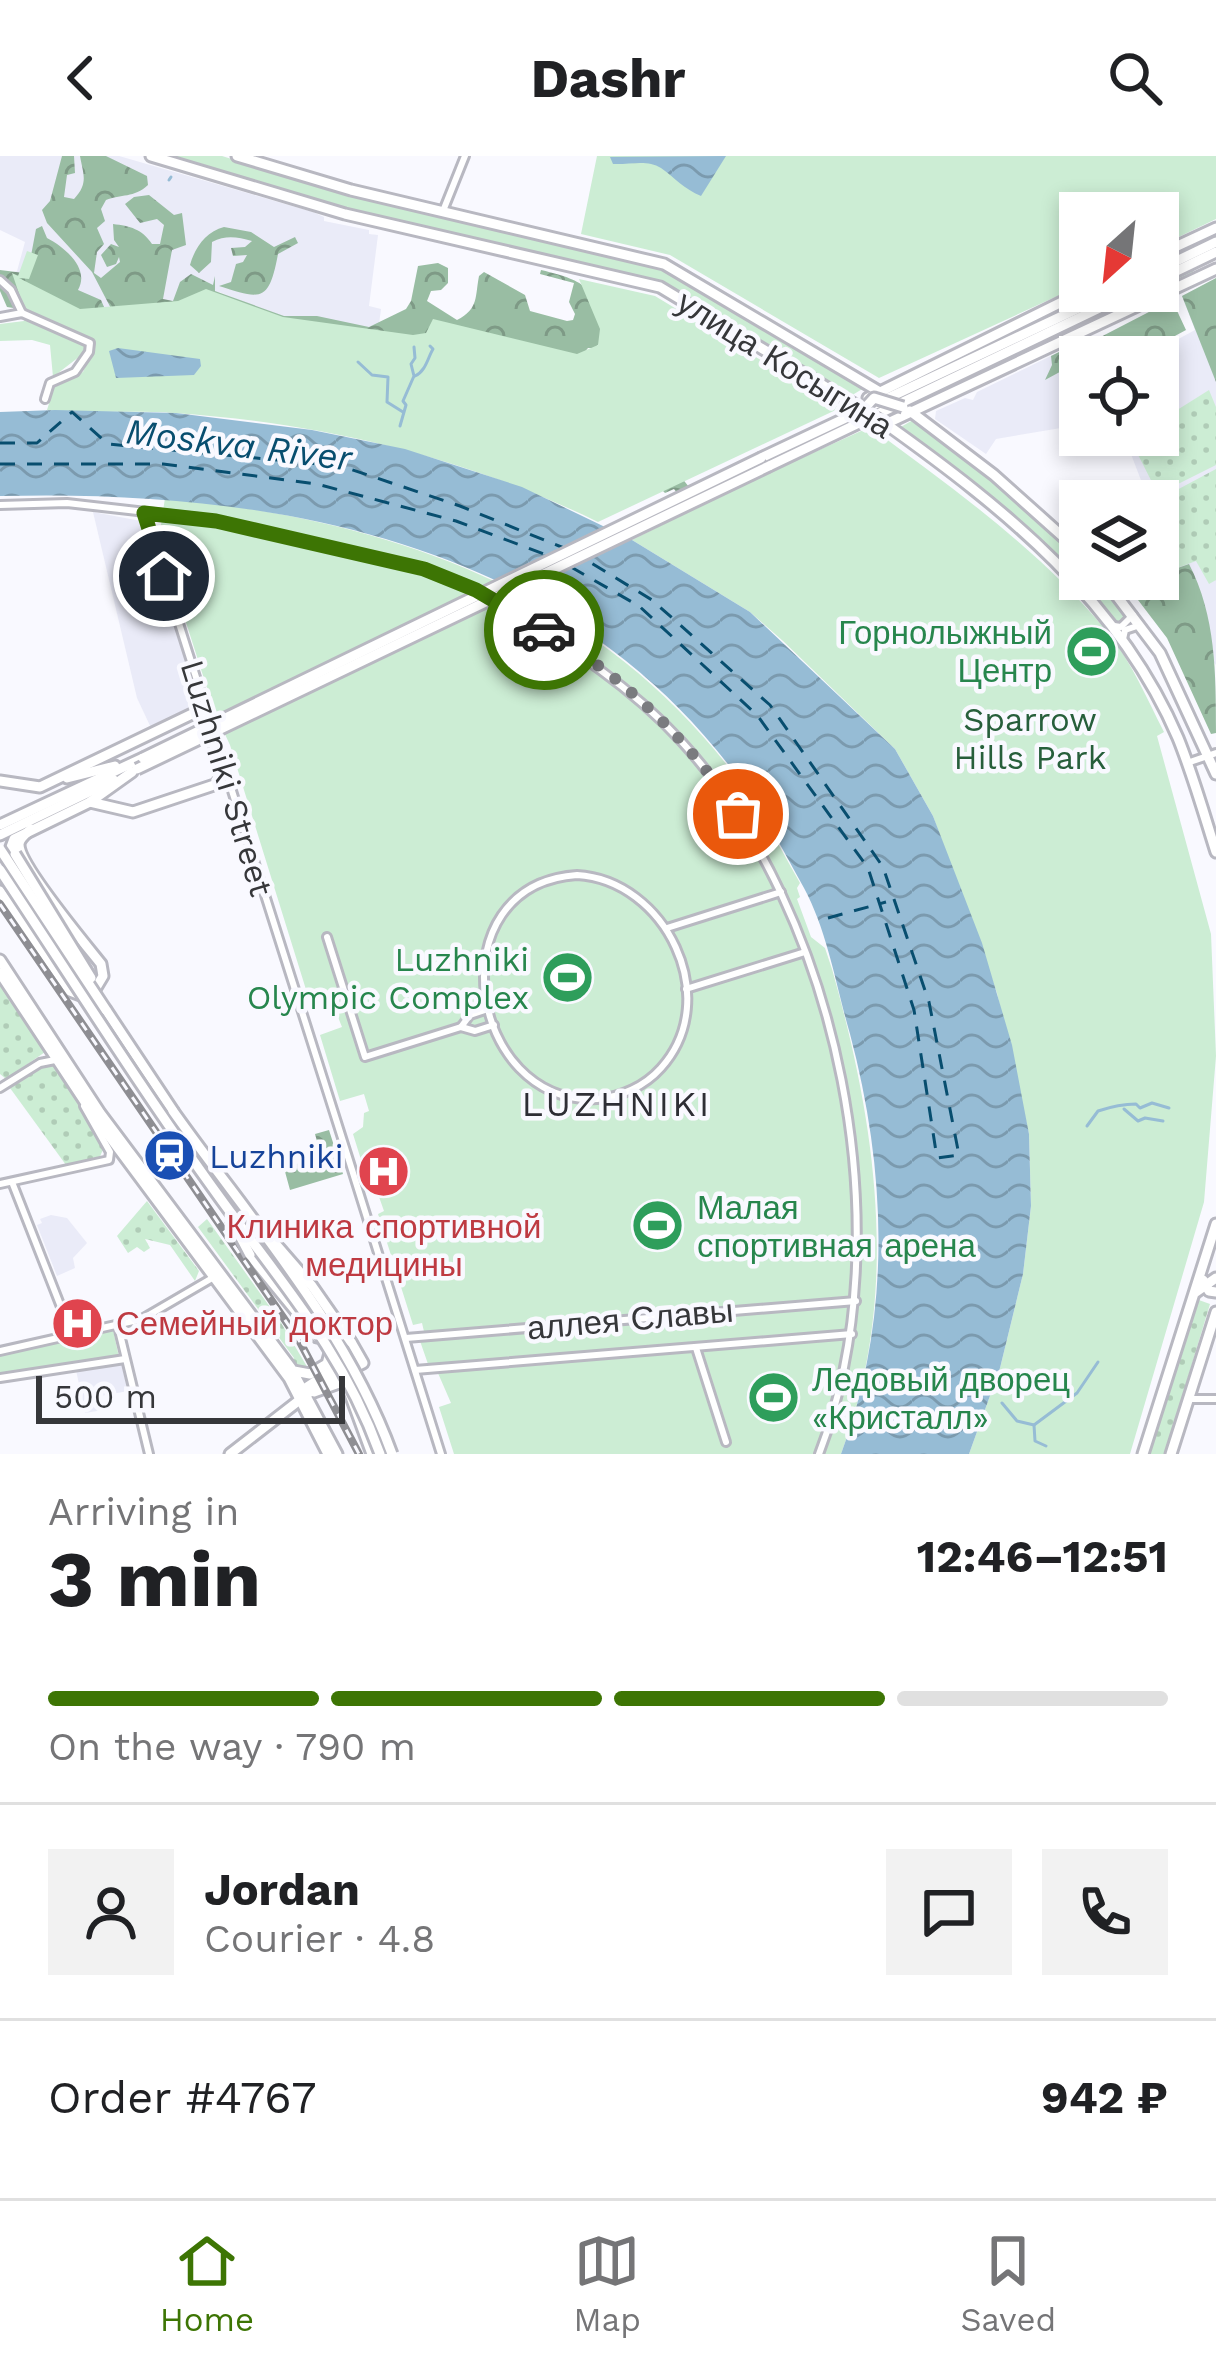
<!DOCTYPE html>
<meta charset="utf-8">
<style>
body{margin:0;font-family:"Work Sans",sans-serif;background:#f2f2f2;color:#202124;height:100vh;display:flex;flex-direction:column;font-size:45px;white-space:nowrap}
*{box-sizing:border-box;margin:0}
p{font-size:39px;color:#757577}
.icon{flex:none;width:66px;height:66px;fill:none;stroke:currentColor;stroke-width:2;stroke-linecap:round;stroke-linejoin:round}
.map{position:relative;height:1298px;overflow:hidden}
.panel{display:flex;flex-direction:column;background:#fff;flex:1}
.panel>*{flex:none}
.needle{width:78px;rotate:207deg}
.buttons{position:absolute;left:1059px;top:36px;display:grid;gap:24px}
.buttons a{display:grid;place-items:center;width:120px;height:120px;border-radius:0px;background:#fff;box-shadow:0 6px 18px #0003;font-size:60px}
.scale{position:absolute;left:36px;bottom:30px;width:309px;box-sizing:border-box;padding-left:12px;border:6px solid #36373a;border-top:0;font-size:33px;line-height:42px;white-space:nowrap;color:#36373a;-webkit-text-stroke:9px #f9f9ff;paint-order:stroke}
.pin{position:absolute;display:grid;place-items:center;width:102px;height:102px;color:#fff;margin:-51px;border:6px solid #fff;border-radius:50%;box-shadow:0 3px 12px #0007}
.courier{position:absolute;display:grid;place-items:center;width:120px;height:120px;margin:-60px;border:9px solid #3d7504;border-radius:50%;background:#fff;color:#222;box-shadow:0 3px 15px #0007}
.headline em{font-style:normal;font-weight:700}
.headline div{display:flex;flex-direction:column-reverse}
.headline{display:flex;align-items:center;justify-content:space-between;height:204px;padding:0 48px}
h1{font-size:78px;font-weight:700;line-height:90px}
.bar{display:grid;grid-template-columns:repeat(4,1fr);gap:18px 12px;align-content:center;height:144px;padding:0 48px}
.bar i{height:15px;border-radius:9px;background:#e0e0e0}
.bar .selected{background:#3d7504}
.bar p{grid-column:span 4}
.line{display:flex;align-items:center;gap:30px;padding:0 48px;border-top:3px solid #e0e0e0}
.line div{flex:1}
.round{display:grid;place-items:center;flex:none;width:126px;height:126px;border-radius:0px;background:#f2f2f2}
header{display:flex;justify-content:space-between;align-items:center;height:156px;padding:0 48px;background:#fff;font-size:54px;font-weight:700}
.tab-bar{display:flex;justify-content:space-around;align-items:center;height:168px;border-top:3px solid #e0e0e0;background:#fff;font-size:33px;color:#757577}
.tab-bar a{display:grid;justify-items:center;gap:6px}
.tab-bar .selected{color:#3d7504}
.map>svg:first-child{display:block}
.built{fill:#eaebf8}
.grass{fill:url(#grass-dots)}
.forest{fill:url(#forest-crowns)}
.green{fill:#ccedd4}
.water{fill:url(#water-waves)}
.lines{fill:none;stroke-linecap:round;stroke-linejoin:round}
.stream{stroke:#96bcd5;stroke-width:3}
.ferry{stroke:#084e6f;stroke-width:3;stroke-dasharray:15 12;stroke-linecap:butt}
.minor-casing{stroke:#b8b8c1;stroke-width:12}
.major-casing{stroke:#b8b8c1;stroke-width:15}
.minor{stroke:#fff;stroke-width:6}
.major{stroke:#fff;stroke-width:9}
.rail-casing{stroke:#8e8e93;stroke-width:8}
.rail{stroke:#f9f9ff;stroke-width:3;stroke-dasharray:9;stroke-linecap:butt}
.major-bridge-casing{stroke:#b8b8c1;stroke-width:15;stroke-linecap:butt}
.major-bridge{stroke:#fff;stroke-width:9}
.done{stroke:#7a7b7f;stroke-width:12;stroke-dasharray:0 21.6}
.route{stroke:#3d7504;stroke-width:15}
.labels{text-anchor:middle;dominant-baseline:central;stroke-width:9;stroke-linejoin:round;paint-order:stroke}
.street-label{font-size:33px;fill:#36373a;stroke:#f9f9ff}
.leisure-label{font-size:33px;fill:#27864d;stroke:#f9f9ff;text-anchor:end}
.park-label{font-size:33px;fill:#275f3b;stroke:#f9f9ff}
.transit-label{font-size:33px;fill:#164399;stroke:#f9f9ff;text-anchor:start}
.health-label{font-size:33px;fill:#be3a42;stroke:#f9f9ff}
.water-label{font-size:36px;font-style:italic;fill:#084e6f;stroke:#f9f9ff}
.neighbourhood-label{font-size:36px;letter-spacing:3px;fill:#2e2e35;stroke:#f9f9ff}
</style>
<header><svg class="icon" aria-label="back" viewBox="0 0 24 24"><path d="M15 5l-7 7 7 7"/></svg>Dashr<svg class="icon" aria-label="search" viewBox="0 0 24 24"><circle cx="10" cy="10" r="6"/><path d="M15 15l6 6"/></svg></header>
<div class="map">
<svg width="1216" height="1298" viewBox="0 0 1216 1298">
<defs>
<pattern id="grass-dots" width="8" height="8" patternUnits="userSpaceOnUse" patternTransform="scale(3)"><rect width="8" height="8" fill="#ccedd4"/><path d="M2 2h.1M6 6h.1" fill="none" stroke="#b0ccb7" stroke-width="1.8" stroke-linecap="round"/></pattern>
<pattern id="forest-crowns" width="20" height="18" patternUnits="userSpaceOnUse" patternTransform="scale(3)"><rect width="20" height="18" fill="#99bda3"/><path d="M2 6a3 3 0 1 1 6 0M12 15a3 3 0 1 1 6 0" fill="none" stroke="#7e9a86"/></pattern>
<pattern id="water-waves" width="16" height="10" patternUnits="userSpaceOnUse" patternTransform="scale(3)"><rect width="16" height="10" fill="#96bcd5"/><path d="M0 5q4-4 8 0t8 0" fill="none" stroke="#7b9aae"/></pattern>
</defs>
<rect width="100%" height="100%" fill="#f9f9ff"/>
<g class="built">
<path d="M0,0H119L313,56L324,61V65L369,74V78L378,79L369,150L381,153L378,176L282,161L219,136L178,145L87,154L58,145L12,117L17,115L25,86L0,74Z"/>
<path d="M1216,123V509L1141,423H1158V345H1149L1124,280L1158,279V201H1145L1195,174L1182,140Z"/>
<path d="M1061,195L1080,241L1064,248L1073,270L996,283L986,298L935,263L936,255L965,242L973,244L977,236Z"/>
<path d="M93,356L141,365L203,552L152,574L137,542Z"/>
<path d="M51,1059L67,1062L87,1087L73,1102L75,1112L57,1120L37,1069L42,1067L40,1063Z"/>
<path d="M121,1207L128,1235L101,1240L103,1254L85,1257L76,1214Z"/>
</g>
<g class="grass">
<path d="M1189,113L1193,115L1190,121L920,251L913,246L1144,135H1158V128Z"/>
<path d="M1209,234L1216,251V309L1158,338L1130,283L1136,279H1158V266Z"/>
<path d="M1216,313V424L1209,428L1196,405L1158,419L1160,343Z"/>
<path d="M0,823L48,894L6,923L0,918Z"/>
<path d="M55,906L104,991L99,1003L66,1009L10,932L40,909Z"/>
<path d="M147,1045L199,1115L195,1125L170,1089L145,1083L150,1092L144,1096L137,1091L128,1097L117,1080Z"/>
<path d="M207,1063L280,1165L309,1214L296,1212L291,1205L294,1202L198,1071Z"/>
<path d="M1196,1143L1210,1148L1165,1298H1150Z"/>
</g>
<g class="forest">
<path d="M62,0H74L75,17L67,19L64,41L74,43C89,27 83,18 80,0H106L147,20L148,29C134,42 121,38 106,44L101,53L105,65L97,72L104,88L97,96L94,117L101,122L120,106L119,101L116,108L107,111L101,99L111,88L119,91L114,84L113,68C130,70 142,73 152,88H160L164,69L157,63L140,67L125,48L134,41L149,39L174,59L182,57L186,89L172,94L163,143L173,145L180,126L191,118L213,129L215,120V135L284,160H317L369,171L406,153L411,145L418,110L438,107L448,112V127L441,134L431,135L427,145L457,164C479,153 475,140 479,120L484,116L525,139L530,155L567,165L573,164L575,158L569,146L574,127L540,118L541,114C591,126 587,131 613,173L595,192H588L583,198L689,331V342L680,347L674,340L677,337L674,333L665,337L661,333L116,162L92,116L47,67L42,54L50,45Z"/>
<path d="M42,70L47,82C66,92 90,113 78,134L101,144L111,167L7,151L0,135V114L24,117L30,105L36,73Z"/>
<path d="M224,71L251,76L274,91L295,81L298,87L278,98C269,146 262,144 219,130L231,126L236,108L243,106L247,99L233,100L231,92L245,91L252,85C237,81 226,79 212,86L211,106L199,117L190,109C195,91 206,76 224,71Z"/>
<path d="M1216,122V226L1182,140Z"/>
<path d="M1172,144L1186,174L1136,201H1101L1098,195L1080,201V205L1045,224L1052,209L1051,200L1061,195L1064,200Z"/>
<path d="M1189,408C1216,460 1216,517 1216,577L1211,578L1167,482L1122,423H1158V419Z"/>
<path d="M329,974L343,1018L290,1034L284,1012L321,1000L315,978Z"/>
</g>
<g class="green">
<path d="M170,0H222L348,39L666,114L864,232L849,241L668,131L365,60Z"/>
<path d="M597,0H1216V63L1158,91V57H1080V108L1065,113L1059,125L1064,137L879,222L670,99L581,78Z"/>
<path d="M27,95L38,99L29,123L19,122L80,153L178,145L206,133L283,161L413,179L426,177L433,163L577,198L598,189L600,173L579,123L655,140L840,252L598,366C465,301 322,267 174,257C132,254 88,258 47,254L55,228L83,216L91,197H84L53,221L50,189L32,184L0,185V168L24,165L26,158L12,117L18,120Z"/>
<path d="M913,264L1000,330L1080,402V423H1099L1129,460L1119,472L1038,385L899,272Z"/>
<path d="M870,271C955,334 1043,396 1109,478C1132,507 1147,543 1164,576L1157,580L1211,778L1216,900L1204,1046L1130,1298H969L1000,1212L1023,1118L1031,1050L1029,978L997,837L933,660L895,593L783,485L750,456L632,384L737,331Z"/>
<path d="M165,342C388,364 593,433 734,618C760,652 779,690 800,727L797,732L800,741L797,743L811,781L825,792L832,813C877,973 901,1138 841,1298H454L439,1251L451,1247L434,1208H428L420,1185L426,1184L422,1167L413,1169L378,1058L384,1055L378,1038L372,1039L353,978L363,971L364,957L369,955L364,938L340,945L320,879L342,871L336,856L331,857L323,846H310L308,840L230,589L215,557L159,382Z"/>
<path d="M113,1174L119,1201L0,1220V1197Z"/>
</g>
<g class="water">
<path d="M726,0L701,40C684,33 675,22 661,12C647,3 629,9 613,8L610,1Z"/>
<path d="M118,192L200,203L201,210L194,219L116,222L109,195Z"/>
<path d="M55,254L176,257L312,274L405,293L522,331L632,384L750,456L895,593L933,660L982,787L1012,889L1029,978L1031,1050L1023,1118L1000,1212L969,1298H841C892,1162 887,1017 850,878C836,830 828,777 804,732C782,693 762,653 734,616C560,384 270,333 0,340V256Z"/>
</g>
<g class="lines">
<g class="stream">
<path d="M169,24L171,21"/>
<path d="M358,206L372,219L388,221L387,246L403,256"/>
<path d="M415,220C426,215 428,201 433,193L430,190"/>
<path d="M400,270L406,249L403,245L414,220L411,208L415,202L414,191"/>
<path d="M1124,953L1138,965L1145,962L1163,965"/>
<path d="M1087,970L1098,955C1110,951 1124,948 1136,948L1140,952L1152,947L1169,952"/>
<path d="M1002,1247L1017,1265L1034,1269L1035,1285L1046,1290"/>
<path d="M1034,1269L1077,1237L1098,1206"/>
</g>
<g class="ferry">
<path d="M0,287H37L72,256L108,288L341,310L460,350L564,392"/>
<path d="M0,308H163L317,328L456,365L552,401"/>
<path d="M571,411L639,450L757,559L868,712L914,854L937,1002L959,999L929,846L883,711L770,549L652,444L583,402"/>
<path d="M828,762L886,746"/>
</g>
<defs>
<g id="minor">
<path d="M443,55L465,0"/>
<path d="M0,124L11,134L22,157"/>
<path d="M22,157L90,187L89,196L75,216L50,227L45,243"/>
<path d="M0,161L22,157"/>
<path d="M0,349L67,347L199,362L425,413L479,436"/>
<path d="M144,357C244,670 343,984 441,1298"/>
<path d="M491,443C560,486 625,524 681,585C840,758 904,1078 819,1298"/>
<path d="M1114,470L1121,471L1133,459"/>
<path d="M1123,483L1125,474L1140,469"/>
<path d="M1187,607L1216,597"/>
<path d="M577,719C665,724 724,842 661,912C645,930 621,941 597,943C468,950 434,729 577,719Z"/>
<path d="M667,772L781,736"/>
<path d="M327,781L365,901L461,871"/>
<path d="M686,833L805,796"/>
<path d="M488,853L470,859L461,871L475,875L494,869"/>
<path d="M0,932L40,907L55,904"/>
<path d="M12,1026L72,1179"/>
<path d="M0,1028L109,1004L110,996L84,950"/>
<path d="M118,1170L149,1298"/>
<path d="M406,1182L856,1145"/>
<path d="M696,1192L726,1286"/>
<path d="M0,1195L142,1163L214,1121"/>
<path d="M415,1214L852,1178"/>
<path d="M0,1222L125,1203"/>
<path d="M1190,1243H1216"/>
</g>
<g id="major">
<path d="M151,0L345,58L660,131L854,248"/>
<path d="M237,0L351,34L664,108L880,236"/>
<path d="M1158,99L1216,72"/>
<path d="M1158,114L1216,86"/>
<path d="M1158,124L1216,96"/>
<path d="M868,242L1084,135"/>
<path d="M910,255L994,319L1080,396"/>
<path d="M892,265L1216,113"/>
<path d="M886,268C1005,353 1119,444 1178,582C1193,619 1204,658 1216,696"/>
<path d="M761,302L1115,135"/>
<path d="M769,310L1135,135"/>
<path d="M1104,423L1160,497L1216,618"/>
<path d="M67,622L115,610"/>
<path d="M0,625L40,631L192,558L203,560L223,613L217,628L133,656L90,646"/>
<path d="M0,669L143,602"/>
<path d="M0,679L114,624"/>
<path d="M15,698L11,691L14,683L90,646L132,616"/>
<path d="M0,735L70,835L83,840L94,835L103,820L101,808C86,789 18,708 19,688C20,681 26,678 31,673"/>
<path d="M0,804L100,957L291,1212L337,1298"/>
<path d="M0,817L95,961L289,1222L328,1298"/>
<path d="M106,854L173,955"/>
<path d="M250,1099L317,1181"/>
<path d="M1203,1124L1209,1135L1216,1136"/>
<path d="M1196,1136L1216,1122"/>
<path d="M294,1215L310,1218L327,1208L330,1197"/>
<path d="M301,1235L342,1208"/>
<path d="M314,1236L339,1227L347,1230L372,1298"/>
<path d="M230,1298L319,1229L363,1207L351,1186"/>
<path d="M1143,1298L1216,1068"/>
<path d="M1171,1298L1216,1156"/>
</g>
</defs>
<use href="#minor" class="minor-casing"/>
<use href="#major" class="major-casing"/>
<use href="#minor" class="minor"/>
<use href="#major" class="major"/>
<defs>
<path id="rail" d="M0,748L300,1186L359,1298"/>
</defs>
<use href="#rail" class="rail-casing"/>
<use href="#rail" class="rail"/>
<defs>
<g id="major-bridge">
<path d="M854,248L886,268"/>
<path d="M863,254L874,242L903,251"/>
<path d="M143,602L761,302"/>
<path d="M137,613L769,310"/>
<path d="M0,693L106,854"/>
<path d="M15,698L91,822"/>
<path d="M0,714C73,824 143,936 220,1042C283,1129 343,1195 380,1298"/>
<path d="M173,955C251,1065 345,1169 392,1298"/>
<path d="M231,1063L250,1099"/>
<path d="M266,1077L312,1130L351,1186"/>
</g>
</defs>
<use href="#major-bridge" class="major-bridge-casing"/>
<use href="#major-bridge" class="major-bridge"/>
</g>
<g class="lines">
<path class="done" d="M544,474C621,518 689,584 738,658"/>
<path class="route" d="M164,420L144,357L216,365L424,413L476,434L544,474"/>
</g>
<defs>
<symbol id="stadium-disc" viewBox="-11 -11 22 22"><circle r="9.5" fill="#2e9e5b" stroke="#f9f9ff"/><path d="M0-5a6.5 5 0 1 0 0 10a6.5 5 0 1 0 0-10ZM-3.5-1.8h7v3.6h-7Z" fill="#fff"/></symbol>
<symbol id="station-disc" viewBox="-11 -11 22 22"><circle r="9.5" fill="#1a4fb4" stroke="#f9f9ff"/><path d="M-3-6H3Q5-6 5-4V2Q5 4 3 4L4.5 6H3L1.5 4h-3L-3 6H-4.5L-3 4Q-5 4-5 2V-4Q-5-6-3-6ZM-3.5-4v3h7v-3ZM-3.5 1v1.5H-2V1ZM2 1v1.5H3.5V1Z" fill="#fff"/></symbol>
<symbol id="hospital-disc" viewBox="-11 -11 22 22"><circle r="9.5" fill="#e0444e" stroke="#f9f9ff"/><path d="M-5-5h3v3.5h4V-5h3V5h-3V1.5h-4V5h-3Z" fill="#fff"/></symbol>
</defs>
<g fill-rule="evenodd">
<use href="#stadium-disc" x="1062" y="466" width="59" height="59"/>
<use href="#stadium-disc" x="538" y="792" width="59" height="59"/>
<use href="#station-disc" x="140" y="970" width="59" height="59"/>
<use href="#hospital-disc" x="354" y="986" width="59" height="59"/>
<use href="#stadium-disc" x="628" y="1040" width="59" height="59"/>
<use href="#hospital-disc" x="48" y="1138" width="59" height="59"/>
<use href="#stadium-disc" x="744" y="1212" width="59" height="59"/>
</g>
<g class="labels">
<g class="street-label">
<text transform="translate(785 208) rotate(32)">улица Косыгина</text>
<text transform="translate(227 622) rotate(73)">Luzhniki Street</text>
<text transform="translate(630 1163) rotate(-5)">аллея Славы</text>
</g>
<g class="leisure-label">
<text x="1052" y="476">Горнолыжный<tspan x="1052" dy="38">Центр</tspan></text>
<text x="529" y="803">Luzhniki<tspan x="529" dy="38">Olympic Complex</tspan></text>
<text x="697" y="1051" text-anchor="start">Малая<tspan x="697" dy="38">спортивная арена</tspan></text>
<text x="812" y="1223" text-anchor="start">Ледовый дворец<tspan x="812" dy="38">«Кристалл»</tspan></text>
</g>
<g class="park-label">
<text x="1030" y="563">Sparrow<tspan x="1030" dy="38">Hills Park</tspan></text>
</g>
<g class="transit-label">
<text x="209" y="1000">Luzhniki</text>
</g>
<g class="health-label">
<text x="384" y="1070">Клиника спортивной<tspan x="384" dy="38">медицины</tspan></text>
<text x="116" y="1167" text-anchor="start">Семейный доктор</text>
</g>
<g class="water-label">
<text transform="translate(239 289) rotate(7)">Moskva River</text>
</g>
<g class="neighbourhood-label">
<text x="617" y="948">LUZHNIKI</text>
</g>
</g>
</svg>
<div class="buttons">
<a><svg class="needle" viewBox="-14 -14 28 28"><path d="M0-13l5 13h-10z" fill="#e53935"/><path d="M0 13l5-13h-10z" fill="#757577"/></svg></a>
<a><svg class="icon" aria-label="locate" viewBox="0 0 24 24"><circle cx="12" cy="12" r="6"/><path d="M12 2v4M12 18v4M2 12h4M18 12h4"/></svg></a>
<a><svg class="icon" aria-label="layers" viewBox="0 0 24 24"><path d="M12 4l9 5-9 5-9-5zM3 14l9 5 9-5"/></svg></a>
</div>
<div class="scale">500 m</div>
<div class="pin" style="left:738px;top:658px;background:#ea580c"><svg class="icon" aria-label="bag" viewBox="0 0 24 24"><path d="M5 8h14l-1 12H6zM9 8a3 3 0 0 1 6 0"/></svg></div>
<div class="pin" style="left:164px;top:420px;background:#1f2937"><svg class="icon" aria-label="home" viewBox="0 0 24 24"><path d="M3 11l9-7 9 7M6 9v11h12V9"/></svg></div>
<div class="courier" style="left:544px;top:474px"><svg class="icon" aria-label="car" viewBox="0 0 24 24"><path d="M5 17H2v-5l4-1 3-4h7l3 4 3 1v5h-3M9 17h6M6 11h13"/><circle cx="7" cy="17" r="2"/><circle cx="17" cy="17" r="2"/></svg></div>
</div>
<section class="panel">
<div class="headline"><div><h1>3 min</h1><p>Arriving in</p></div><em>12:46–12:51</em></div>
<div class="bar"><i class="selected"></i><i class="selected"></i><i class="selected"></i><i></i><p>On the way · 790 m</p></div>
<div class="line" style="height:216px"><a class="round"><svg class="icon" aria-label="person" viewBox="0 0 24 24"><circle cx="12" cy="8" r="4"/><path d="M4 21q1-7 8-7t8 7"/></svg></a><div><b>Jordan</b><p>Courier · 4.8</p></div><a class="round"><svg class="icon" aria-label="chat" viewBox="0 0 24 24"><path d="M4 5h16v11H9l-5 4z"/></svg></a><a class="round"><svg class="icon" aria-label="phone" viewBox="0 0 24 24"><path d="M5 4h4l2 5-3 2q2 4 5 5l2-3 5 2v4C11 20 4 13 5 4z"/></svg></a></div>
<div class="line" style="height:156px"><div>Order #4767</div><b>942 ₽</b></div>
</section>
<nav class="tab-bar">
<a class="selected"><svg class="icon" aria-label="home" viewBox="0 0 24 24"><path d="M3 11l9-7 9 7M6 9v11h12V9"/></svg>Home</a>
<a><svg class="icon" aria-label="map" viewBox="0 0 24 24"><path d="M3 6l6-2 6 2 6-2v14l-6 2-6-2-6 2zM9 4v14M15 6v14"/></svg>Map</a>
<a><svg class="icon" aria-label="saved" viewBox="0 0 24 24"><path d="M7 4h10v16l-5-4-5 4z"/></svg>Saved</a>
</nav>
